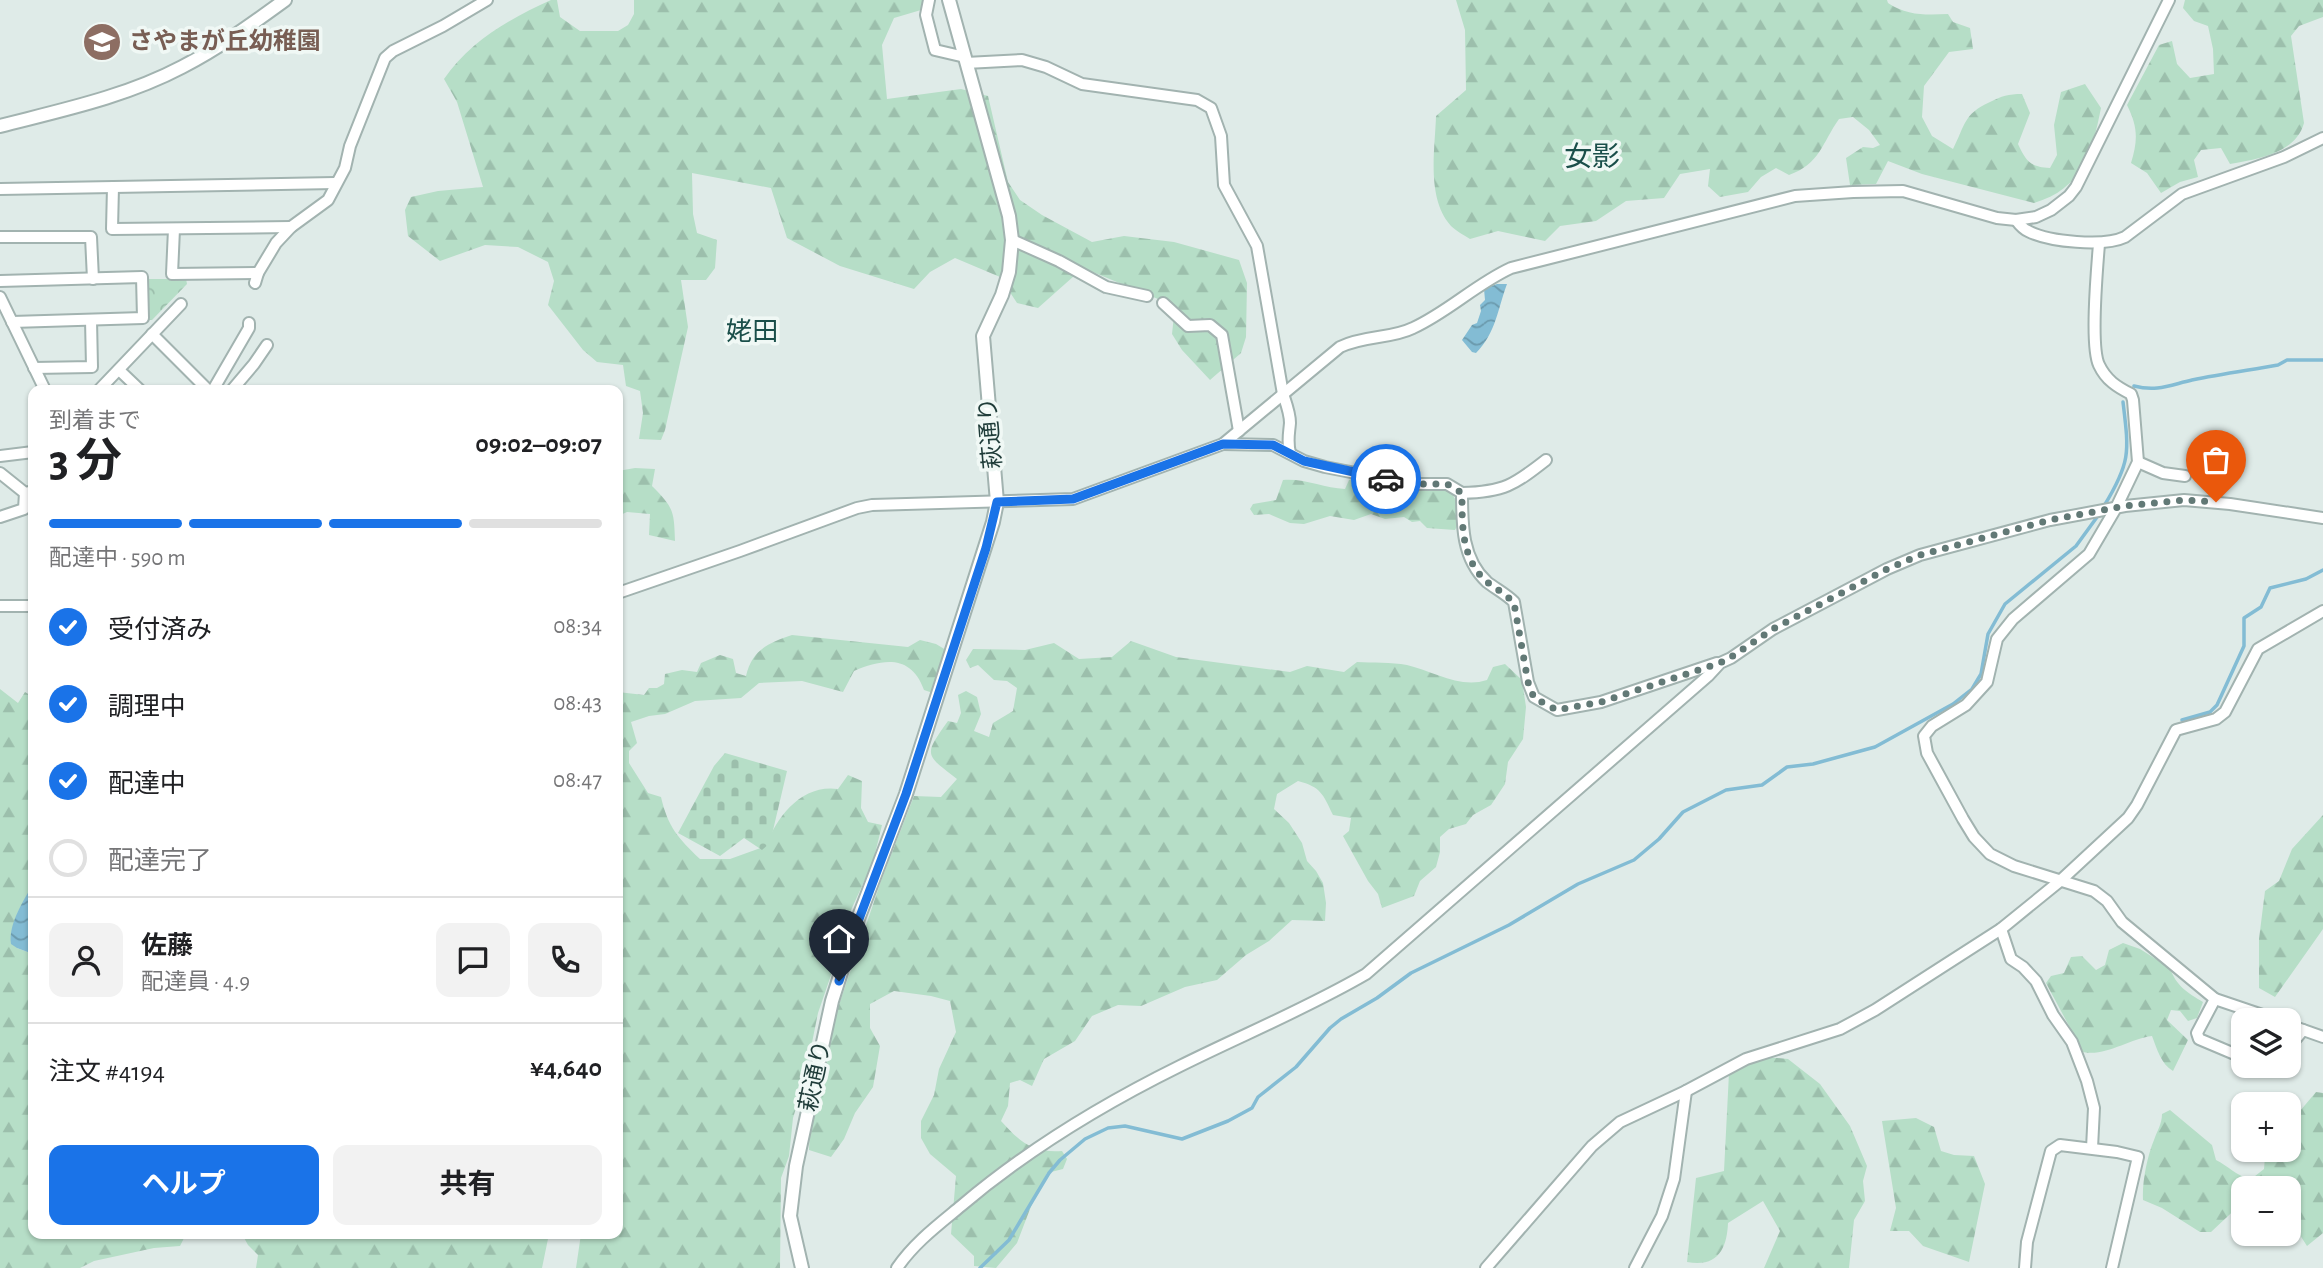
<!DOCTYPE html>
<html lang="ja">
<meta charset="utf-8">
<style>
body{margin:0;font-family:"Alegreya Sans","Noto Sans JP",sans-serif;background:#f2f2f2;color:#202124;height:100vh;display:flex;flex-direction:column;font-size:26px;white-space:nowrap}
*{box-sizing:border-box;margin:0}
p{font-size:23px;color:#757577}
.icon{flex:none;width:38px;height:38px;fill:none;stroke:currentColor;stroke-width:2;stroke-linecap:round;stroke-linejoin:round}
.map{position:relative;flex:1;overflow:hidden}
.panel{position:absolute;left:28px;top:385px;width:595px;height:854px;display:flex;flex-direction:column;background:#fff;border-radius:14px;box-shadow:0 2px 5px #0004}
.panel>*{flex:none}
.buttons{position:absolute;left:2231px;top:1008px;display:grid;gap:14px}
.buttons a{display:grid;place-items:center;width:70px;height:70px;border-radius:14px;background:#fff;box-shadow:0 2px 5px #0004;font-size:35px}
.pin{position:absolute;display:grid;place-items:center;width:60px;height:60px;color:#fff;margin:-72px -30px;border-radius:50% 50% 50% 0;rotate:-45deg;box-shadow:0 0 7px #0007}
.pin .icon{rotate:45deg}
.courier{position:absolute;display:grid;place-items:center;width:70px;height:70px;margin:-35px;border:5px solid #1a73e8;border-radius:50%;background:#fff;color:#222;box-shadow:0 2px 9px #0007}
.overview em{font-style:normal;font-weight:700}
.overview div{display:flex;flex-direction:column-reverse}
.overview{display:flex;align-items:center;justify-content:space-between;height:119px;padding:0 21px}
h1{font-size:46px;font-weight:700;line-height:52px}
.bar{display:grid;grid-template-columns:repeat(4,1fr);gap:10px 7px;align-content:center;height:84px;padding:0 21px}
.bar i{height:9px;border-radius:5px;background:#e0e0e0}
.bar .active{background:#1a73e8}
.bar p{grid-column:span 4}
.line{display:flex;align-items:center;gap:18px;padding:0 21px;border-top:2px solid #e0e0e0}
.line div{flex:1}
.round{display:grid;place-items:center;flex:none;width:74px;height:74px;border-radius:14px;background:#f2f2f2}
ol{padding:0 21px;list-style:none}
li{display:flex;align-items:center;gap:21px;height:77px}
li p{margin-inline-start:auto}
li .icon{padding:7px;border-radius:50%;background:#1a73e8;color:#fff;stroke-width:4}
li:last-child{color:#757577}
li i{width:38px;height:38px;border:4px solid #e0e0e0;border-radius:50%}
.action{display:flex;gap:14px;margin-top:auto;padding:14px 21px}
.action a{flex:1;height:80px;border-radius:14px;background:#1a73e8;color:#fff;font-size:28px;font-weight:700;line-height:80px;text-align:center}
.action a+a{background:#f2f2f2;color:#202124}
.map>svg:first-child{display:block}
.forest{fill:url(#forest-firs)}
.cemetery{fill:url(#cemetery-stones)}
.park{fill:url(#park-crowns)}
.water{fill:url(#water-waves)}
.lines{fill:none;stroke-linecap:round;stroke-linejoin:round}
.stream{stroke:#83bcd4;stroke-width:3.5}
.minor-casing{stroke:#a2b3b0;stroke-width:14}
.tertiary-casing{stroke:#a2b3b0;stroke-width:16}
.minor{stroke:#fff;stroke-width:10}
.tertiary{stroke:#fff;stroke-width:12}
.done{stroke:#627976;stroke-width:7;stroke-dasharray:0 12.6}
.route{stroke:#1a73e8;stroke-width:9}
.labels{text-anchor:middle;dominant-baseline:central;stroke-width:7;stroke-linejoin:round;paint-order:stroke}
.education-label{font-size:24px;font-weight:bold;fill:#785e54;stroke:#f0f8f5;text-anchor:start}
.street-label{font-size:24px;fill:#1f3c39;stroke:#f0f8f5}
.neighbourhood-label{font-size:26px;fill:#1a4f4a;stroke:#f0f8f5}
.quarter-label{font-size:28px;fill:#1a4f4a;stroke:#f0f8f5}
</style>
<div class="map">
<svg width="2323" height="1268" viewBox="0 0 2323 1268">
<defs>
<pattern id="forest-firs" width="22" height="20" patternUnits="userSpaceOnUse" patternTransform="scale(1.75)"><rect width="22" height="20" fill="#b6dec7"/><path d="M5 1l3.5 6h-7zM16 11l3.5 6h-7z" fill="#9cbfac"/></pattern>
<pattern id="cemetery-stones" width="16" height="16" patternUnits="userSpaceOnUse" patternTransform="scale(1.75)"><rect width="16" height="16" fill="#b6dec7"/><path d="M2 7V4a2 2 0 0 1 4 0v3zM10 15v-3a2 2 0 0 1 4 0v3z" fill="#9cbfac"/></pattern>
<pattern id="park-crowns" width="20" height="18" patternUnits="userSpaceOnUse" patternTransform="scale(1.75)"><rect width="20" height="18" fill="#b6dec7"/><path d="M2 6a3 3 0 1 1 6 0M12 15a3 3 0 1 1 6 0" fill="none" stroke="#9cbfac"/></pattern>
<pattern id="water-waves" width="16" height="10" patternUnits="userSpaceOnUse" patternTransform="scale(1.75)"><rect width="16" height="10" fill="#83bcd4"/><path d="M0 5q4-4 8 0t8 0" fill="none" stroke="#6b9aad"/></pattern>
</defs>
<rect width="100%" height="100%" fill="#dfebe8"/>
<g class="forest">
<path d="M551,0H557L560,17L580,31H618L628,25L634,14V0H924L921,10L894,18L882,45L887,99L961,89L988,96L1008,182L1020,200L1042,215L1092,242L1124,236L1174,242L1239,260L1247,283L1246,337L1241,353L1210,380L1182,350L1172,334L1175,306L1083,268L1038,308L1017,303L1000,277L955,258L930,272L914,289L840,266L787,238L771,188L692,173L693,214L697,233L717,240L715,268L706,280H681L688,327L665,430L661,440L639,439L643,413L640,391L626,386L623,365L597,362L583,350L548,305L554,281L548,262L518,247L485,245L440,261L408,236L405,210L411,197L438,191L483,187L457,102L444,79C470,41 511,18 551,0Z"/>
<path d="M1456,0H1887L1888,3C1907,16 1927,15 1948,14L1953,22L1970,28L1973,49L1949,52L1924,86L1922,117L1932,136L1953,149C1965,126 1963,114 1990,102C2002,96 2008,94 2022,94L2030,113L2018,144C2026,161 2030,167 2050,168L2057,155L2054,125L2061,92L2085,84L2101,108C2092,153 2082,189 2034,203L1922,174L1888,161L1876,184L1850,185L1846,158L1863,147L1873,148L1880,145L1869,130L1853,117L1839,119C1822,143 1820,164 1789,175L1776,168L1761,177L1748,192L1720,197L1708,186L1710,169L1680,174L1664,198L1626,201L1596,221L1560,226L1545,241L1498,231L1470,239C1464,235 1456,231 1451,226C1426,198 1435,150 1436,116L1466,90L1465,30Z"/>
<path d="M2185,0H2323V17L2299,26L2291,36L2304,123C2296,153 2258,159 2230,164L2221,148L2201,150L2194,160L2198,177L2180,182L2161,193L2147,173L2131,163C2138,140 2138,127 2127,105L2159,45L2172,41L2177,64L2190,78L2214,74L2213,49L2208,26L2194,21L2183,8Z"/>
<path d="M635,468L655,469L652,486C674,508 674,511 675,541L649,535L650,514L627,512L618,516V471Z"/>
<path d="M1354,478L1384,484L1446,488C1458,496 1463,518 1455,530L1427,528L1420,521L1412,522L1404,517L1385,519L1371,514L1354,520L1330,516L1304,524L1290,523L1269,514L1254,515L1250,509L1253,504L1276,500L1283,480C1304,478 1324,488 1345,489L1349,480Z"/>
<path d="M792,635L908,647L920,640L936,644L946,650V660L933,693L924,690C911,654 883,659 854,671L843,692L802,681L759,683L741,698L695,701L665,714L649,716L631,722L637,743L629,751V763L648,793L661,797C668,827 678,838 700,859H730L766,846C777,816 802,784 838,789L848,775L862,781L861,808L868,822L882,825L873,862L846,921L841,946L818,1013L804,1082L793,1118L789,1156L781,1178L780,1268H576L581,1234H618V692L644,695L649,688H657L664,684L665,674L682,670L697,672L701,663L720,655L733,659L736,673L746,676C752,650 768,643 792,635Z"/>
<path d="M1131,641L1176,657L1290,672L1307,666L1344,672L1357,662C1373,663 1391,662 1407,665C1433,671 1460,689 1487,680L1493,667L1505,664L1522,680L1526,707L1523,739L1508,762L1505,784L1491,805L1473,815L1466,824L1449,829L1440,837V852L1436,867L1420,881L1414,896L1382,908L1378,894L1368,881L1343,836L1349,831L1351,818L1333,815C1323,794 1321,787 1298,781L1277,794L1274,809L1289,823L1302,843L1307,861L1316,871L1323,883L1326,903L1325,921L1292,920L1269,941L1246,955L1217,980L1185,987L1141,1006L1118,1005L1092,1016L1075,1041L1044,1059L1032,1086L1020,1080L1010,1083L1008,1106L1001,1121C1020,1142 1032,1153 1062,1151L1067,1159L1063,1169L1047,1173L1035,1196L1017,1243L996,1268L974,1266V1256L951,1234L956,1176L930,1154L921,1138V1121L934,1095L939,1069L956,1032L950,1001L931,996L894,991L870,1004V1028L880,1046L873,1087L855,1113L844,1139L831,1157L809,1150L810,1127L818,1101L823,1060L829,1048L828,1037L881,881L914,796L941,797L957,779C925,754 923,756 948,721L957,723L961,713L958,695L966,691L977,697L981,714L974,731L989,737L993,723L1013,711L1017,688L1007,681L994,680L978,665L970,668L966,660L973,649L1025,650L1054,643L1079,659L1112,657Z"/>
<path d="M0,689L18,703L25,692L33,697V884L17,914V948L33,954V1234H186L180,1246L154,1248L94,1261L80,1268H0Z"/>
<path d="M2323,815V929L2275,997L2259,988V939L2265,891L2279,881L2292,849Z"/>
<path d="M2123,943L2140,949L2170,968C2176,986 2188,993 2203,1002L2197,1018L2188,1021L2180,1011L2171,1010L2167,1020L2188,1040L2173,1071C2161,1064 2157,1049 2152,1036C2129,1039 2105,1057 2083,1052L2046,983L2051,976L2064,973L2071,957L2082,956L2096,970L2105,965L2109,950Z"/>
<path d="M1766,1057L1788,1059L1820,1084L1850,1126L1867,1166L1863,1181L1865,1201L1854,1220L1849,1268H1764L1780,1231L1763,1201L1728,1223C1727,1247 1719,1268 1687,1262L1696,1178L1724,1171L1729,1073Z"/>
<path d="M2316,1092L2323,1093V1233L2307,1246L2289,1218V1188H2244L2243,1202L2211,1232H2200L2162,1208L2143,1200C2142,1182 2147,1157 2154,1140C2157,1131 2162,1124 2162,1114L2170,1110L2212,1145L2216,1160C2229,1167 2235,1174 2250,1180L2264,1169L2265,1157L2270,1150H2289V1124Z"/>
<path d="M1916,1118L1934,1127L1941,1151L1954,1155L1974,1156L1985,1184L1969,1262L1923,1246L1909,1231H1890L1896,1208L1882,1121Z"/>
<path d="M242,1234H549L542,1268H256L258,1255L248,1245Z"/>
</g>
<path class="cemetery" d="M725,753L787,771L770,843L762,850L744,838L720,856L678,833L714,766Z"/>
<path class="park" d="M146,279H186L187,284L152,320H146Z"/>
<g class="water">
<path d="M1497,284H1507C1498,308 1496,333 1476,353L1472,352L1462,340L1472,325L1477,323L1481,311L1480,305L1485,300L1484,289Z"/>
<path d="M33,884V954L17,948L11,944C8,924 24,900 33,884Z"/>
</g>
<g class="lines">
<g class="stream">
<path d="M2134,386C2157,392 2170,385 2192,380C2221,374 2250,370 2278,365L2287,360H2323"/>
<path d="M2104,506C2131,462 2129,452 2123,402"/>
<path d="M2182,720L2210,712L2217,705L2244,646V618L2261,607L2270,588L2306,579L2323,570"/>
<path d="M980,1268L1009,1240L1049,1173L1060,1160L1085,1139L1108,1128L1125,1126L1182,1139L1228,1121L1252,1108L1258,1097L1296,1067L1330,1028L1341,1019L1377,998L1411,973L1509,925L1578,884L1634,860L1659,839L1683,812L1726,790L1762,785L1787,767L1813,764L1875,747L1953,704L1972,689L1981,674L1988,634L2005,604L2076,546L2100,513"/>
</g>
<defs>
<g id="minor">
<path d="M929,0L926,15L935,50L965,57"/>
<path d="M966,63L1022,60L1046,67L1082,84L1197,100L1211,108L1221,136L1224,185L1257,246L1283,394C1286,403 1290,413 1290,423C1289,435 1287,441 1290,453"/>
<path d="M113,187L112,229L291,227"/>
<path d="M0,189L335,183"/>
<path d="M2016,220C2019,224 2023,229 2028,231C2049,242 2104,247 2125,237L2182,194L2284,157L2323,138"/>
<path d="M174,229L172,274L258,273"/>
<path d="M0,237H91L93,279"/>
<path d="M1012,240L1059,261L1106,287L1147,296"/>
<path d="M2099,244C2097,269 2090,346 2099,365C2106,380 2117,387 2131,394L2133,400L2138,462L2116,508L2089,554L2013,619L1997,639L1987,682L1966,705L1932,726L1924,736L1927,753L1963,819L1974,837L1990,854L2014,866L2094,891L2107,901L2122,922L2215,999L2277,1020"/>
<path d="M0,281L142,277L143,318L12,322"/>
<path d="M255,283L258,273L276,243L291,227L328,200L345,168L350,146L385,58L393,51L443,26L487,0"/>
<path d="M0,297L45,390"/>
<path d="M1163,303L1188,326L1210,325L1222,335L1239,431"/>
<path d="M152,334L208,390"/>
<path d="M34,368L92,367L91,320"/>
<path d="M119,370L140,390"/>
<path d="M99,390L181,304"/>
<path d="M213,390L249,328V323"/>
<path d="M232,390L254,364L267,345"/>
<path d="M1223,444L1273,445L1304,461L1325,467L1412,484H1447L1462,493C1462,525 1462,559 1487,582C1496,589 1506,594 1514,602L1528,682L1534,697L1557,710L1601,702L1717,663"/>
<path d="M0,456L33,452"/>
<path d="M2138,462L2163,473L2185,476"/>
<path d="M0,473L25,493L33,491"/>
<path d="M1462,493C1504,492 1514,485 1546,460"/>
<path d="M0,517L24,509L25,493"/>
<path d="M618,593L740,551L857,508L872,505L1073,499L1223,444L1340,347C1365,335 1391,339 1413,328C1448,312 1476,284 1511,268L1795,196L1853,192L1903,191L1997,218L2016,220L2036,217L2051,210L2069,196L2076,187L2169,0"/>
<path d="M0,606H33"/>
<path d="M2001,929L2011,959L2023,967L2036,981L2053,1015L2072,1042L2087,1081L2094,1108L2092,1148"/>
<path d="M2215,999L2197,1033L2199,1039L2244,1058"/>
<path d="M2289,1025L2323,1037"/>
<path d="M2289,1047L2303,1030"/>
<path d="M2261,1066L2268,1069L2273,1066"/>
<path d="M897,1268C914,1243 938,1225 961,1206C1027,1150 1103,1104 1180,1066C1242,1035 1306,1009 1366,974L1708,676L1720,663L1731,658L1773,629L1887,569L1920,555L2050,520L2125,506L2184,500L2230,504L2323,518"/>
<path d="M1486,1268L1592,1146L1620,1122L1686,1091L1746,1059L1840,1029L1875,1010L2001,929L2060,881L2128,818L2137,805L2176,730L2216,719L2225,712L2258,649L2323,611"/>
<path d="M1635,1268L1662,1216L1674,1179L1686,1091"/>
<path d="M2025,1268L2027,1242L2051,1151L2060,1145L2117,1152L2138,1157L2112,1268"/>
</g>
<g id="tertiary">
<path d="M0,126C62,110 125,97 182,67C219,48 252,24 285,0"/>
<path d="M802,1268L790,1216L796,1166L832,1001L858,919L906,794L993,522L997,502L983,336L1002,295L1009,272L1012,240L1009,216L949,0"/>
</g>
</defs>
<use href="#minor" class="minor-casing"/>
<use href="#tertiary" class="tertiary-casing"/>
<use href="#minor" class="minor"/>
<use href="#tertiary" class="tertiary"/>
</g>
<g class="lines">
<path class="done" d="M1386,479L1412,484H1447L1462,493C1462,525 1461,559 1487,582C1496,589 1506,594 1514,603L1528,682L1534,698L1557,710L1601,702L1720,663L1731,657L1773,629L1887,569L1920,555L2050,520L2125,506L2184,500L2216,502"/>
<path class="route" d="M839,981L859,919L906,794L986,548L997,502L1073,499L1223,444L1273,445L1304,461L1386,479"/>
</g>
<defs>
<symbol id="school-disc" viewBox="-11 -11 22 22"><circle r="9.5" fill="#8d6e63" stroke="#f0f8f5"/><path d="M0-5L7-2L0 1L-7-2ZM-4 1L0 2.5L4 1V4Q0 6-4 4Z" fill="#fff"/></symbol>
</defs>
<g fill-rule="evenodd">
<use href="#school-disc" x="80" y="20" width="44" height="44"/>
</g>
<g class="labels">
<g class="education-label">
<text x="129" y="42">さやまが丘幼稚園</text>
</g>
<g class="street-label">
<text transform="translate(991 433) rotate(-95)">萩通り</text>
<text transform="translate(816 1076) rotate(-78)">萩通り</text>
</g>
<g class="neighbourhood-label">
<text x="752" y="332">姥田</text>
</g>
<g class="quarter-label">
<text x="1592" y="158">女影</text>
</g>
</g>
</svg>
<div class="buttons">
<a><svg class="icon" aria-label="layers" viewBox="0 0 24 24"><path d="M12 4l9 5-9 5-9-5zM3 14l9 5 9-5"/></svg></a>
<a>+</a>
<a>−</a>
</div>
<div class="pin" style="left:2216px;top:502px;background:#ea580c"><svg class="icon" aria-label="bag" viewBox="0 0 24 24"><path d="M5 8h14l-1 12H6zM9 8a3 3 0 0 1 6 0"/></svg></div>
<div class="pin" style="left:839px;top:981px;background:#1f2937"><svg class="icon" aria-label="home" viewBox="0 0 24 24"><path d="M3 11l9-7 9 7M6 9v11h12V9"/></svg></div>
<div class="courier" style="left:1386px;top:479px"><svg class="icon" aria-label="car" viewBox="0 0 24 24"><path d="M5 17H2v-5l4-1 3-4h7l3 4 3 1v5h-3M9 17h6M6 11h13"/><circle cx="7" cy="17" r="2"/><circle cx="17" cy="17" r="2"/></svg></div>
<section class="panel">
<div class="overview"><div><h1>3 分</h1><p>到着まで</p></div><em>09:02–09:07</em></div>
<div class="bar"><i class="active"></i><i class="active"></i><i class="active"></i><i></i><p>配達中 · 590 m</p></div>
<ol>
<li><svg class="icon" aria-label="check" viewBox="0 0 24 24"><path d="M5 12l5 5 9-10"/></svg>受付済み<p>08:34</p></li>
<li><svg class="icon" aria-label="check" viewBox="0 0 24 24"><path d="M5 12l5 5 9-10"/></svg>調理中<p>08:43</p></li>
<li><svg class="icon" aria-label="check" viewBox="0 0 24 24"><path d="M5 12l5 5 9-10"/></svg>配達中<p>08:47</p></li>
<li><i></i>配達完了</li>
</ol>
<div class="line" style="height:126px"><a class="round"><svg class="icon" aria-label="person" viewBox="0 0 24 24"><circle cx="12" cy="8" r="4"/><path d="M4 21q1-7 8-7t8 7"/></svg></a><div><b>佐藤</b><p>配達員 · 4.9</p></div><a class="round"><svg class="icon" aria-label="chat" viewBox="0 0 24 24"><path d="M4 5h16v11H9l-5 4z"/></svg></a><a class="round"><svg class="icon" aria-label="phone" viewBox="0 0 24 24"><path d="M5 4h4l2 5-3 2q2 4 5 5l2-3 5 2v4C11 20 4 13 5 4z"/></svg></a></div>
<div class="line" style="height:91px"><div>注文 #4194</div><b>¥4,640</b></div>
<div class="action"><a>ヘルプ</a><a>共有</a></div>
</section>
</div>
